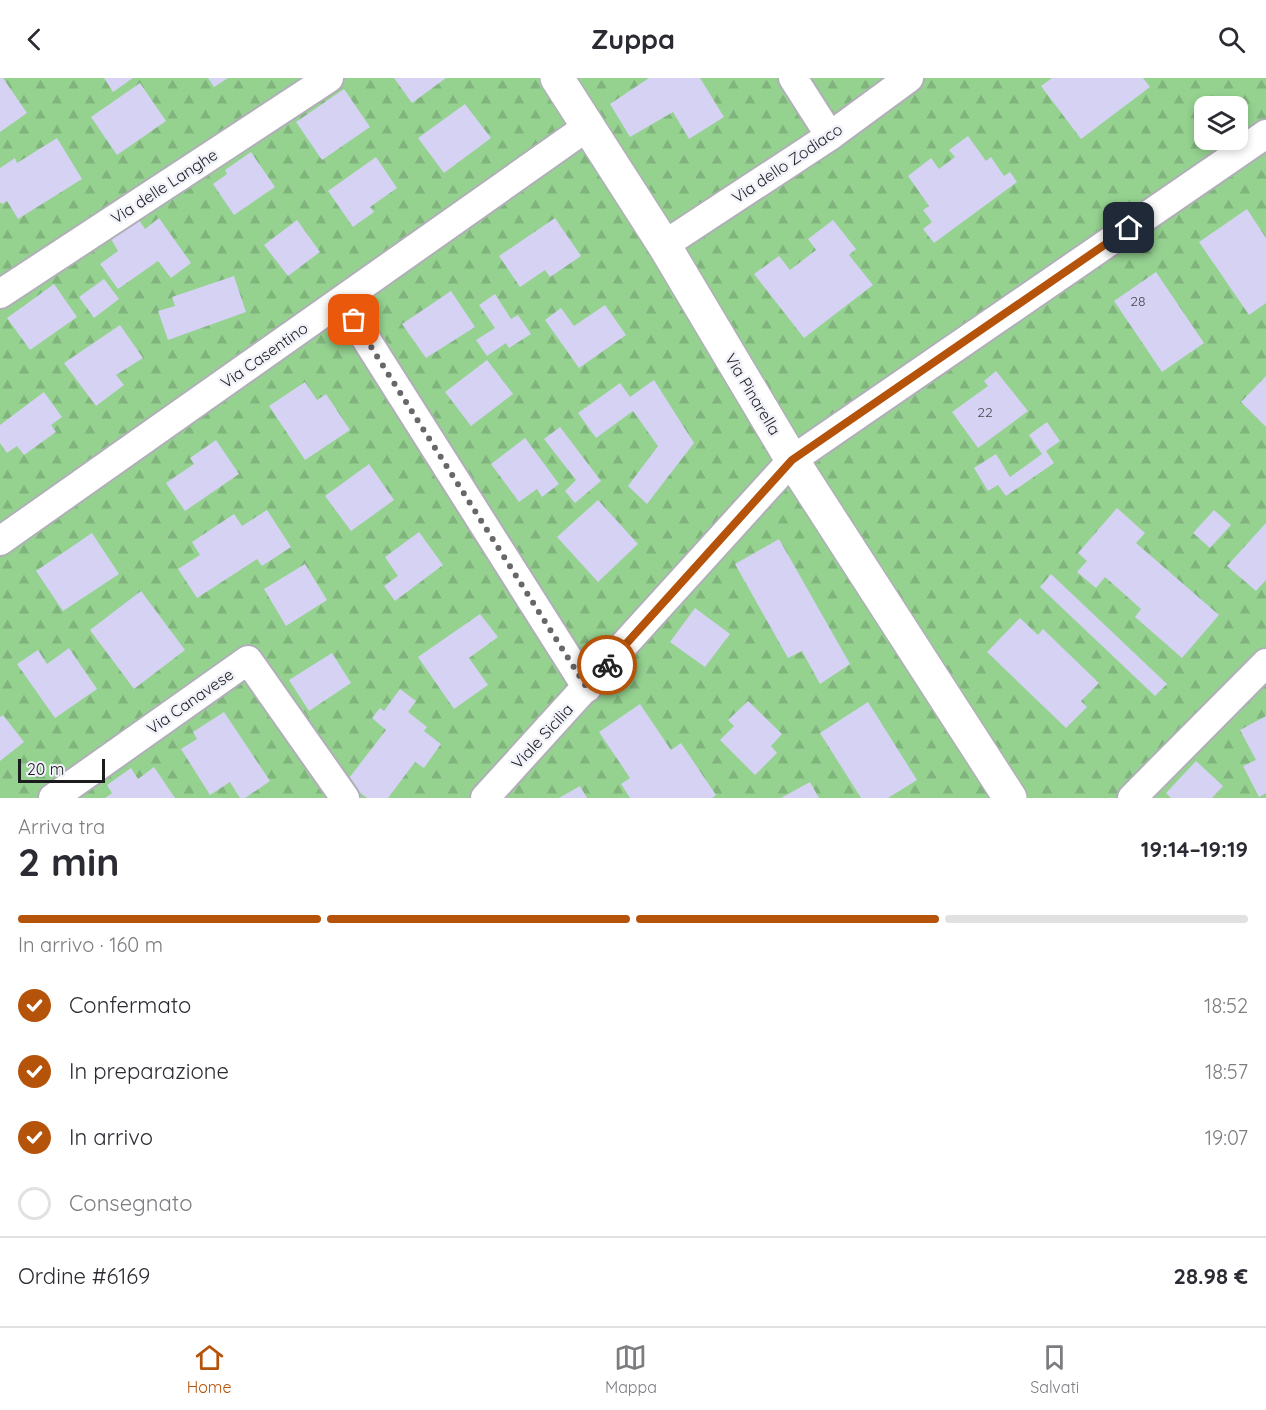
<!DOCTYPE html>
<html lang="it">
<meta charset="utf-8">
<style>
body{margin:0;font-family:Quicksand,sans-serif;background:#f7f7f7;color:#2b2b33;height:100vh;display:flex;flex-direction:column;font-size:22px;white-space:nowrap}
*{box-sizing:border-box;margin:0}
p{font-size:20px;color:#7c7c81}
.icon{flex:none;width:33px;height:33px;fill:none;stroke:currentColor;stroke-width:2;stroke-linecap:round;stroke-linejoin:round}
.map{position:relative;height:720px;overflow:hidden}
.side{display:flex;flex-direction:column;background:#fff;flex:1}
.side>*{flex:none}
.tools{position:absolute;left:1194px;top:18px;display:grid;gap:12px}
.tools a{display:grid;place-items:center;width:54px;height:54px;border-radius:12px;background:#fff;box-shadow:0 3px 9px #0003;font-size:30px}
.scale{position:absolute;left:18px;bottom:15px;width:87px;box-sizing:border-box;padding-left:6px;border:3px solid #1c1c1f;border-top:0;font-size:16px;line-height:21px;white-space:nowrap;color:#1c1c1f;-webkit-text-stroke:4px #f1f1fa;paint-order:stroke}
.pin{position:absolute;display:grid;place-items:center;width:51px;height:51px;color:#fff;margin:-26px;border-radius:12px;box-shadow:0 3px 9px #0006}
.courier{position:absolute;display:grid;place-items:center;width:60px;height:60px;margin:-30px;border:4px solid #b45309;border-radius:50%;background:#fff;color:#222;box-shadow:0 2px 8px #0007}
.summary em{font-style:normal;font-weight:700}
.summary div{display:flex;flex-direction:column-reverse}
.summary{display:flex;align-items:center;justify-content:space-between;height:102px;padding:0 18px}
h1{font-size:39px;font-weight:700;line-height:45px}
.bar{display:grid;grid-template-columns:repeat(4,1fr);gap:9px 6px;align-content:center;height:72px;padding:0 18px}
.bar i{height:8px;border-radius:4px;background:#e1e1e2}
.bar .on{background:#b45309}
.bar p{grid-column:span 4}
.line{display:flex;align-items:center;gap:15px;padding:0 18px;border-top:2px solid #e1e1e2}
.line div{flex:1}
ol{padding:0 18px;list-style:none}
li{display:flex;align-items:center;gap:18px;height:66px}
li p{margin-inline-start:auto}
li .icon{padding:6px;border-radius:50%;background:#b45309;color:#fff;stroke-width:4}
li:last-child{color:#7c7c81}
li i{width:33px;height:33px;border:3px solid #e1e1e2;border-radius:50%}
header{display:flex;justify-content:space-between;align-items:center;height:78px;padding:0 18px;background:#fff;font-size:27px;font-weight:700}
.tabs{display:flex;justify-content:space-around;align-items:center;height:84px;border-top:2px solid #e1e1e2;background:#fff;font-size:16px;color:#7c7c81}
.tabs a{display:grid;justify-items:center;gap:3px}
.tabs .on{color:#b45309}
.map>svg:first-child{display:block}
.forest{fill:url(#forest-firs);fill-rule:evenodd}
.building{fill:#d5d2f3}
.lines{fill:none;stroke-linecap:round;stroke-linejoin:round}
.street-casing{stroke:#b0afb8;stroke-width:32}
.secondary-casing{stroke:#b0afb8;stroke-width:36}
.street{stroke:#fff;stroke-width:28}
.secondary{stroke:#fff;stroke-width:33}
.done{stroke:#67676c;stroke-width:6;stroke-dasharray:0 10.8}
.route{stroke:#b45309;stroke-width:8}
.labels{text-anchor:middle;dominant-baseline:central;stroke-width:5;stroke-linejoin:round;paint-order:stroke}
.number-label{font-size:14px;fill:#4a4a54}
.street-label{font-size:16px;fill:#1c1c1f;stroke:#f1f1fa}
</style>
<header><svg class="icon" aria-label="back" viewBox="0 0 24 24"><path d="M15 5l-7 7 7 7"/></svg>Zuppa<svg class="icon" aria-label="search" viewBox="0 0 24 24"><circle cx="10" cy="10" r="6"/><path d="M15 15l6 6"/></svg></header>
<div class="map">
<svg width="1266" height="720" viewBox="0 0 1266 720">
<defs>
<pattern id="forest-firs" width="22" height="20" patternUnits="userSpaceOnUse" patternTransform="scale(1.5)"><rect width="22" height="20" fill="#95d290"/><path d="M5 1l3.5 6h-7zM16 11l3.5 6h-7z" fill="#80b47c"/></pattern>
</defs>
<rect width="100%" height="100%" fill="#f1f1fa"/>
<path class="forest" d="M0,0H1266V720H0ZM1204,28H1238V62H1204Z"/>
<g class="building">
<path d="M0,0H3L27,35L0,54Z"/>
<path d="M104,0H133L113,14Z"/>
<path d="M208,0H228L214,9Z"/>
<path d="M394,0H446L412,25Z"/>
<path d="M649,0H700L724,39L689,61L673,34L630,59L610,26Z"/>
<path d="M1052,0H1143L1150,9L1081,61L1041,8Z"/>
<path d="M140,5L166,43L117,77L91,39Z"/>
<path d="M344,11L370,49L322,82L296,44Z"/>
<path d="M465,26L491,60L444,95L418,60Z"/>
<path d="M968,58L986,83L991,79L1004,98L1010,94L1017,104L934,165L923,151L932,144L923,132L929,128L908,98L931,80L939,91L955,79L949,72Z"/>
<path d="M57,60L82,101L18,141L7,123L2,126L0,124V90L15,80L17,85Z"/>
<path d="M251,74L275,109L234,137L213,106L227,96L225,92Z"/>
<path d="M376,79L397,110L370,129L374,134L353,149L328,113Z"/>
<path d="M1247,131L1266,160V225L1249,237L1199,164Z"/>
<path d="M159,140L191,185L171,200L158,183L118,211L100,186L118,173L111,161L139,142L145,151Z"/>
<path d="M555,140L581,178L550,199L545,192L520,209L499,178Z"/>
<path d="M297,142L320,174L288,198L264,167Z"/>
<path d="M833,142L856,171L849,177L873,207L804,260L754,196L779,178L790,192L816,172L808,161Z"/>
<path d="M1156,194L1204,265L1162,294L1114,223Z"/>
<path d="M234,198L246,234L168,262L158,233L175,228L172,219Z"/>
<path d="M104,201L119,221L94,240L79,219Z"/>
<path d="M54,206L77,239L30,272L7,240Z"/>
<path d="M451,213L475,249L426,280L402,246Z"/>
<path d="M495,216L511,241L518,237L531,256L509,270L506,265L487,278L476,262L495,250L479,227Z"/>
<path d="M605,227L626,257L579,290L545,242L561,230L574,248Z"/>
<path d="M120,247L143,280L116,297L124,307L96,328L64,285Z"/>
<path d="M487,282L513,316L471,348L445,314Z"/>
<path d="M996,293L1028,333L978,370L952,334L988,308L984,303Z"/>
<path d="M1266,298V349L1241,324Z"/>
<path d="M654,302L694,365L647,426L628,408L658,368L633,333L596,360L578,335L620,305L630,319Z"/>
<path d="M305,304L317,322L326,316L350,352L305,382L269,328Z"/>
<path d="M44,314L62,339L51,347L56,354L24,377L17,368L7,375L0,365V347Z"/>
<path d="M1047,344L1060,363L1046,373L1054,385L1006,418L998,407L988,413L974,390L996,376L1010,399L1042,376L1029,357Z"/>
<path d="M560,349L601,403L575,425L565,413L576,402L544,361Z"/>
<path d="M525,360L559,406L542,419L537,411L519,424L491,386Z"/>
<path d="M216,362L239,396L185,433L166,405L194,386L190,380Z"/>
<path d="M369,386L394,422L351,453L325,418Z"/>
<path d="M598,422L638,466L598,504L557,459Z"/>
<path d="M1117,430L1145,455L1136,465L1219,537L1182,580L1135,539L1141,531L1105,499L1096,510L1077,494L1087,483L1078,475Z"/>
<path d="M267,432L291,469L262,488L257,481L197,520L178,491L200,477L192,464L234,436L242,448Z"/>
<path d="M1214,432L1231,447L1210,470L1193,455Z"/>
<path d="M1266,445V502L1256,513L1227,488Z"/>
<path d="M419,454L443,487L395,523L384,508L398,498L385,479Z"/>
<path d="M92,455L119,496L63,533L36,493Z"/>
<path d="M779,461L850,586L820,606L802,573L788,580L735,486Z"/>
<path d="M305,486L327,522L286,548L264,511Z"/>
<path d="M1051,496L1167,606L1155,618L1040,509Z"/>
<path d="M141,513L185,572L134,611L90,552Z"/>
<path d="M695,530L730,556L705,589L670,564Z"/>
<path d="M480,536L498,559L469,580L488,607L454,631L418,579Z"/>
<path d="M1020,540L1038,557L1043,551L1099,605L1081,623L1087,629L1066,650L987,574Z"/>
<path d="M69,570L97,611L55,640L17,586L38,572L47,586Z"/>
<path d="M332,575L351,605L309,633L289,602Z"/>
<path d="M400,611L416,623L408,634L427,649L424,653L441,666L424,690L415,684L388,720H367L346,704L386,652L372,640L380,630L384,633Z"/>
<path d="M748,623L782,656L771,668L777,675L755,697L720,662L734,648L728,642Z"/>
<path d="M868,624L917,702L888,720H861L820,655Z"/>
<path d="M640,626L671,672L681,665L716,717L712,720H630L621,706L630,700L599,654Z"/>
<path d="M224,634L270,703L245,720H240L230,704L210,717L181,671L197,661L193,654Z"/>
<path d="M3,637L24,664L0,683V639Z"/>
<path d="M1266,638V715L1259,719L1243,688L1256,682L1240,652Z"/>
<path d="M1196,683L1223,708L1212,720H1171L1166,715Z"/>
<path d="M154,689L175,720H105L112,715L107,707L131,690L138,701Z"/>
<path d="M810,704L819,720H781Z"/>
<path d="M580,708L587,720H559Z"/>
</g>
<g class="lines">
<defs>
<g id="street">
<path d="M793,0L830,58"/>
<path d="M664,167L830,58L909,0"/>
<path d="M0,216L329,0"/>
<path d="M342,223L587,610"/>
<path d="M0,463L587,49"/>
<path d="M53,720L248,582L345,720"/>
<path d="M485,720L792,382L1266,56"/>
<path d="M1132,720L1266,585"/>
</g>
<path id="secondary" d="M557,0L664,167L792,382L1010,720"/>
</defs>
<use href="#street" class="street-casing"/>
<use href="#secondary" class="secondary-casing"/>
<use href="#street" class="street"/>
<use href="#secondary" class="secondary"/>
</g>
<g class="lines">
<path class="done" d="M354,242L587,610L607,587"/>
<path class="route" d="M607,587L792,382L1129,150"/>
</g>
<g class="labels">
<g class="number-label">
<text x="1138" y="223">28</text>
<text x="985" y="334">22</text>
</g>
<g class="street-label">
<text transform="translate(787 85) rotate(-34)">Via dello Zodiaco</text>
<text transform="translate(164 108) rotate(-33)">Via delle Langhe</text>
<text transform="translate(264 277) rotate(-35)">Via Casentino</text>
<text transform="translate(753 316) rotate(59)">Via Pinarella</text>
<text transform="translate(190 623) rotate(-35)">Via Canavese</text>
<text transform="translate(542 658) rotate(-47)">Viale Sicilia</text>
</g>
</g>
</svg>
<div class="tools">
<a><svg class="icon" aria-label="layers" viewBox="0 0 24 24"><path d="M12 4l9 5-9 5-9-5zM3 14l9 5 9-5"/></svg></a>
</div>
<div class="scale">20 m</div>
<div class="pin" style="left:354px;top:242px;background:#ea580c"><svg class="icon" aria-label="bag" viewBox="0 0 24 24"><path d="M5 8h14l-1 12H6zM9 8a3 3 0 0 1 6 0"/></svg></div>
<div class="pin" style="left:1129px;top:150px;background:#1f2937"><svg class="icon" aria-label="home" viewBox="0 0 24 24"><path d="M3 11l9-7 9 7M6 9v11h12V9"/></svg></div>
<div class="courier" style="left:607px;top:587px"><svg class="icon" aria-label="bike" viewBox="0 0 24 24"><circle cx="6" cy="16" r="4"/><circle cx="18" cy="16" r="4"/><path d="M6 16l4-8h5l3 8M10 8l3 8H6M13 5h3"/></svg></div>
</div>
<section class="side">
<div class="summary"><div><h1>2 min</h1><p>Arriva tra</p></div><em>19:14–19:19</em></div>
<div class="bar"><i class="on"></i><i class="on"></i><i class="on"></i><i></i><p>In arrivo · 160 m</p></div>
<ol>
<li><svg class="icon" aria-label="check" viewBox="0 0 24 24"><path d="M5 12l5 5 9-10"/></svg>Confermato<p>18:52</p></li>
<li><svg class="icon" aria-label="check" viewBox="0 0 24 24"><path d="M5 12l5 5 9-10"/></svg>In preparazione<p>18:57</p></li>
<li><svg class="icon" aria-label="check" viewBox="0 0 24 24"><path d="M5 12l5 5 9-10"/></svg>In arrivo<p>19:07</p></li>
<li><i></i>Consegnato</li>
</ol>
<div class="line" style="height:78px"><div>Ordine #6169</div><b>28.98 €</b></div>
</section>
<nav class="tabs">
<a class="on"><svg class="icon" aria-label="home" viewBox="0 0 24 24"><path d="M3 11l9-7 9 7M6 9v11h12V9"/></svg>Home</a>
<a><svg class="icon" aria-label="map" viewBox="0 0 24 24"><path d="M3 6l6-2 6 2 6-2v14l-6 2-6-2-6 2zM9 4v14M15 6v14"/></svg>Mappa</a>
<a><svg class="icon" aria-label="saved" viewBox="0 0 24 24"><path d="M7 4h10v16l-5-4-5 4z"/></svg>Salvati</a>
</nav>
